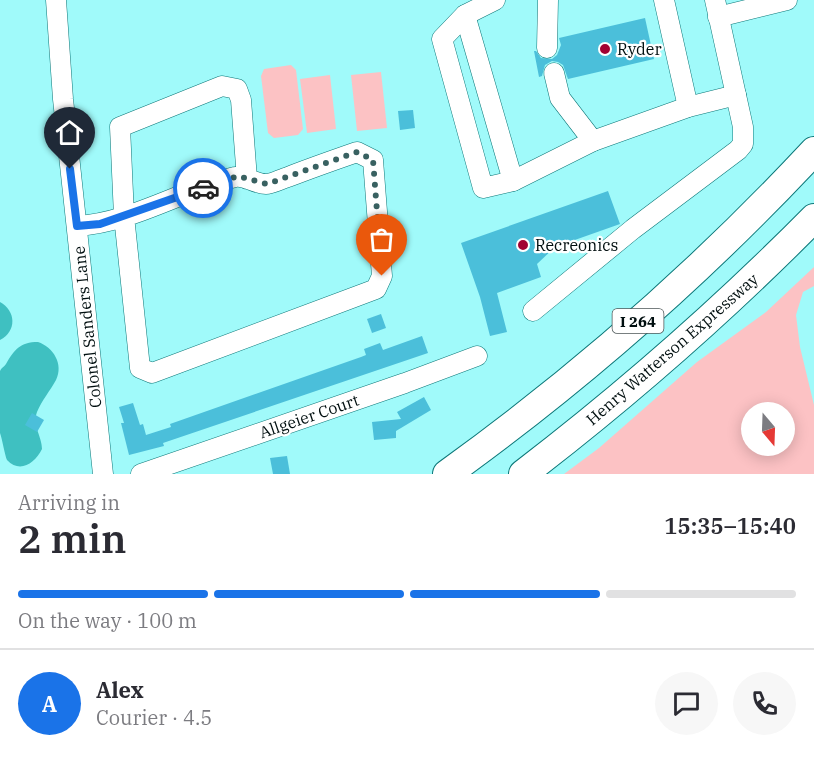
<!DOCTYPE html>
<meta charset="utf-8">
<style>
body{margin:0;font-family:"IBM Plex Serif",serif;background:#f7f7f7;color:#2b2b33;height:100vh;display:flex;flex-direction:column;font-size:22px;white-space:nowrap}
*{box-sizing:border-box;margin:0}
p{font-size:20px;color:#7c7c81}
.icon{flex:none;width:33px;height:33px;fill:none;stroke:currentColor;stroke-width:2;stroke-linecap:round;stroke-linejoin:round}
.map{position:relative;height:474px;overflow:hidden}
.side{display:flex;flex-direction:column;background:#fff;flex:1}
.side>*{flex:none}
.needle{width:39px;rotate:161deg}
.controls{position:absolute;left:741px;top:402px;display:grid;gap:12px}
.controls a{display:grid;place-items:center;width:54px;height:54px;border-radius:50%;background:#fff;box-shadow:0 3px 15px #0003;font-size:30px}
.pin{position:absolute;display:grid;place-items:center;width:51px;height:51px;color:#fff;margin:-62px -26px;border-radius:50% 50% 50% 0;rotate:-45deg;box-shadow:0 0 6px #0007}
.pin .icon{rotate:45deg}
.courier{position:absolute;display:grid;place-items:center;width:60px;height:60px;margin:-30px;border:4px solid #1a73e8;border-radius:50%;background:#fff;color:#222;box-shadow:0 2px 8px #0007}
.head em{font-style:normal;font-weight:600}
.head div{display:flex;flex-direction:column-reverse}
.head{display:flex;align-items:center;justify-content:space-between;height:102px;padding:0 18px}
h1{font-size:39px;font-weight:600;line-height:45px}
.bar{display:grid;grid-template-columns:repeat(4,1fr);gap:9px 6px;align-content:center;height:72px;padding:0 18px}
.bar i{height:8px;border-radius:4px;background:#e1e1e2}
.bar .active{background:#1a73e8}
.bar p{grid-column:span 4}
.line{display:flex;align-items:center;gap:15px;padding:0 18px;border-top:2px solid #e1e1e2}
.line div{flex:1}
.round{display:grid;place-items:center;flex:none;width:63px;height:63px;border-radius:32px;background:#f7f7f7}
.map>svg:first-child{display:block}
.green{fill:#fcc2c4;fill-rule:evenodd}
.water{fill:#3fc0c1}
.building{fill:#4bbfda}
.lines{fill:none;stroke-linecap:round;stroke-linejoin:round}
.minor-casing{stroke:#0c7778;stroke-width:21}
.highway-casing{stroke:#0c7778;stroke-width:30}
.minor{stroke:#fff;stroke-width:20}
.highway{stroke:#fff;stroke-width:28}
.done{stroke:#386161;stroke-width:6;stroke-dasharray:0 10.8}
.route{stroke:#1a73e8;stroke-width:8}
.poi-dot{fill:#a20132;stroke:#fff;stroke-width:2}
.labels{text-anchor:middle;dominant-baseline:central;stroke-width:4.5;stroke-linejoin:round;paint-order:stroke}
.shield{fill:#fff;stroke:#4c5657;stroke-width:1.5}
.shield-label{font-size:15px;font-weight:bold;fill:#000e0f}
.poi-label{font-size:16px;fill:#000e0f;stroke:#fff;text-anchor:start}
.street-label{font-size:16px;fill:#000e0f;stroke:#fff}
</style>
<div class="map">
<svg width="814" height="474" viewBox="0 0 814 474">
<rect width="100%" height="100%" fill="#a0fafa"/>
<g class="green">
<path d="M291,65L296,70L303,129L298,135L274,138L268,133L261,76L264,69Z"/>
<path d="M381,72L387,128L357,131L351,75Z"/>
<path d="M330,75L336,129L307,133L300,79Z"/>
<path d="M814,267V286L803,292L796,315L800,347L814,405V474H564L599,448L697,362L766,312ZM752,412H784V446H752Z"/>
</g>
<g class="water">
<path d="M0,302C16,311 17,331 0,340Z"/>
<path d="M38,342C53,347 64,364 56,380C50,391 42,400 37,412C32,426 42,436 42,449C35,463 20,474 7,460C5,456 2,438 0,433C0,427 0,376 0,371C1,368 4,367 6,364C14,350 20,342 38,342Z"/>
</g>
<g class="building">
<path d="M645,18L654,59L568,79L563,65L558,62L552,61L545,65L542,76L539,77L534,51H536L541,58L552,59L557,55L561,45L559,38Z"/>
<path d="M413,110L415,128L400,130L398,111Z"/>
<path d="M608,191L620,224L555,247L537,264L541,277L497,293L507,332L490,336L480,297L461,243Z"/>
<path d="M381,314L386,328L372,333L367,319Z"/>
<path d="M422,336L428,353L163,443L164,446L129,455L121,423H124L119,407L133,403L140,425L143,424L146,435L171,427L170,424L361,357L366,355L364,349L380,343L383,350Z"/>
<path d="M424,397L431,410L396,431V438L374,440L372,422L401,419L397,412Z"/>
<path d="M32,413L44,420L37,432L25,425Z"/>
<path d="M287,456L290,474H273L270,458Z"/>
</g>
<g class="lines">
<defs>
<g id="minor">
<path d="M56,0L63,99L103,474"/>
<path d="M495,0L465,15L442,39L483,188L513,181L593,141L688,107L736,95"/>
<path d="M664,0L688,107"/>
<path d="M465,15L513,181"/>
<path d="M718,17L787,0"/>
<path d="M547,48L548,0"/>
<path d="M554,73L560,98L593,141"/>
<path d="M77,226C131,223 182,190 235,177C245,175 255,184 266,184C272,184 281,179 288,177C311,168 334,160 357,152L373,160L382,276L376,289L152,373L140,368L124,216L120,127L222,86L237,89L241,100L247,179"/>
<path d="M533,311L633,229L738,150L743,144V127L715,0"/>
<path d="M141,474L405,383L477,356"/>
</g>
<g id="highway">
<path d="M447,474C579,379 703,270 814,151"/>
<path d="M523,474C626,395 723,310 814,218"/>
</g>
</defs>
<use href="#minor" class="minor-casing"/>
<use href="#highway" class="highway-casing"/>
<use href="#minor" class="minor"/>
<use href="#highway" class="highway"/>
</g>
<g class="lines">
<path class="done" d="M203,188L238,176L267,184L357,152L373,160L382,276"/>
<path class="route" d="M70,169L77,226L100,224L203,188"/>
</g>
<g class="poi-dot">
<circle cx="605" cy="49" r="6"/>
<circle cx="523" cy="245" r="6"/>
</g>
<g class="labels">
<rect class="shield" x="612.5" y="309" width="51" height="24" rx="4.5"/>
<g class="shield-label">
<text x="638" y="321">I 264</text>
</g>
<g class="poi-label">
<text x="617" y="49">Ryder</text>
<text x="535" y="245">Recreonics</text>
</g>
<g class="street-label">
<text transform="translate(87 327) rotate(-96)">Colonel Sanders Lane</text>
<text transform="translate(672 349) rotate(-41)">Henry Watterson Expressway</text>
<text transform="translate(309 416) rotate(-19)">Allgeier Court</text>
</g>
</g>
</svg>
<div class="controls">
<a><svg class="needle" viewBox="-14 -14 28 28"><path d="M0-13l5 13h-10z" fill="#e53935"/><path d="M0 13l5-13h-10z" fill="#7c7c81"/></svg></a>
</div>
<div class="pin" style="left:382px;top:276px;background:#ea580c"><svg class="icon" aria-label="bag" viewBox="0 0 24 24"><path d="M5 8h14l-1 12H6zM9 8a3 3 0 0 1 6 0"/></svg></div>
<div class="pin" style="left:70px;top:169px;background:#1f2937"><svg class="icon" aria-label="home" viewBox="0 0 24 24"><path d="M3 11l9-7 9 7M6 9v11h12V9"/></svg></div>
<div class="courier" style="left:203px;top:188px"><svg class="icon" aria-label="car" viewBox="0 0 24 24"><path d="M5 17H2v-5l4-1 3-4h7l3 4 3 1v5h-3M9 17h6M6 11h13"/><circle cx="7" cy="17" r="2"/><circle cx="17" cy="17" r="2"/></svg></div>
</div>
<section class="side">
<div class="head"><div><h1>2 min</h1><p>Arriving in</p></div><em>15:35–15:40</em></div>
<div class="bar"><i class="active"></i><i class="active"></i><i class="active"></i><i></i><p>On the way · 100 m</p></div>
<div class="line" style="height:108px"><b class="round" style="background:#1a73e8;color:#fff">A</b><div><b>Alex</b><p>Courier · 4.5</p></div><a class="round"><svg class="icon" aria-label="chat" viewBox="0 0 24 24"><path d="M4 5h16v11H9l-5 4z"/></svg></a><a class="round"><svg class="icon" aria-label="phone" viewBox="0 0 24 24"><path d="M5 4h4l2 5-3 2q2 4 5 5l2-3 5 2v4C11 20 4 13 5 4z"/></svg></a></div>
</section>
